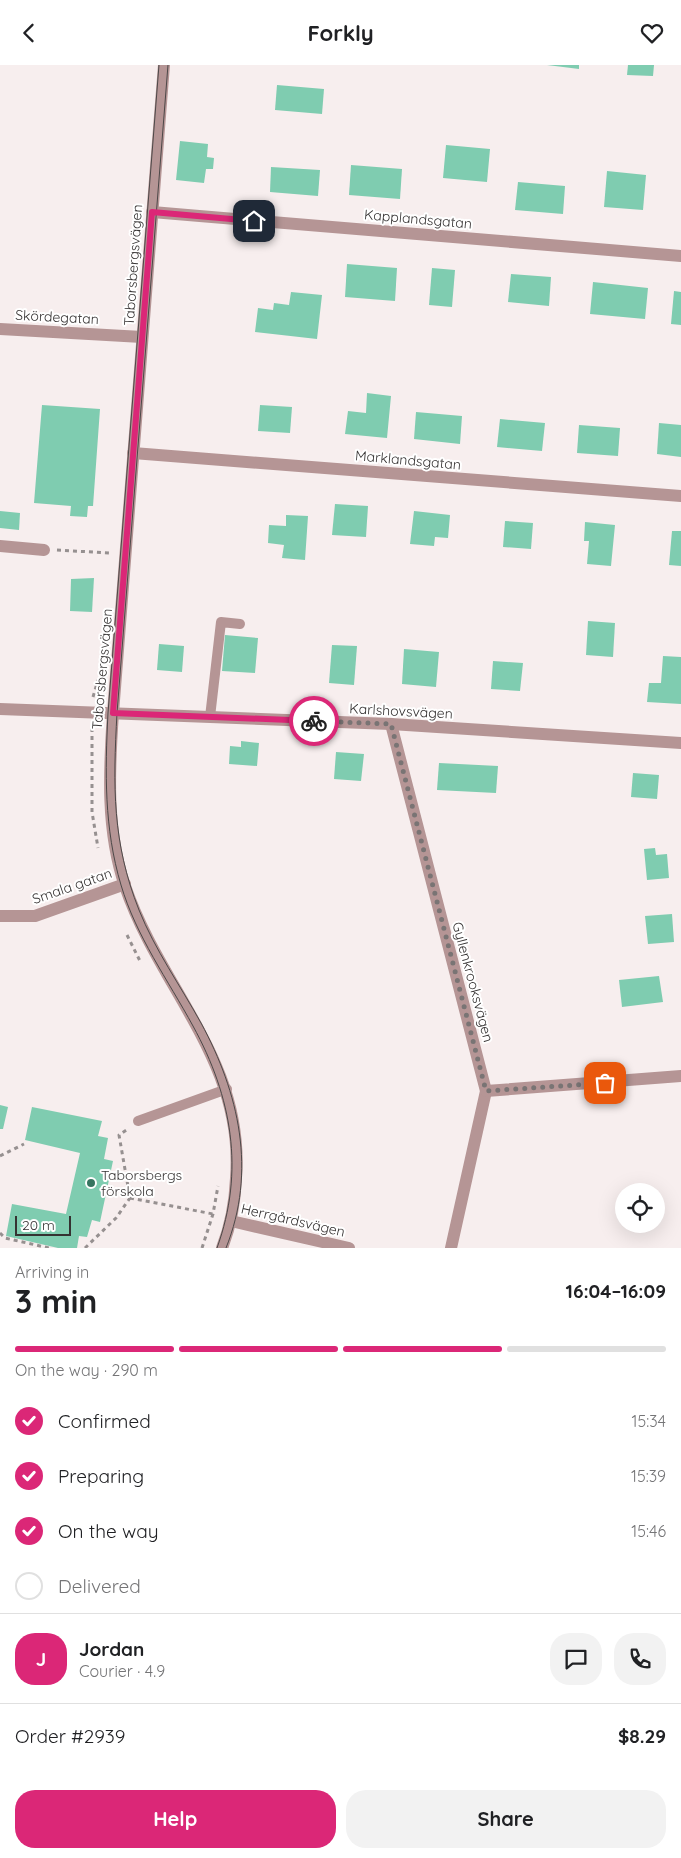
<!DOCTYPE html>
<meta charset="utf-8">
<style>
body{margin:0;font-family:Quicksand,sans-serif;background:#f2f2f2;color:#202124;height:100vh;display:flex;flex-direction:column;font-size:19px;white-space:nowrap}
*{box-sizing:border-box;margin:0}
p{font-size:16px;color:#757577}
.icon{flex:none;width:28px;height:28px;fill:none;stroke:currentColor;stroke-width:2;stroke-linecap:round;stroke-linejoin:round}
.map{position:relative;height:1183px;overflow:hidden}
.side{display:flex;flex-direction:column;background:#fff;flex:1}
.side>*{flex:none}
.controls{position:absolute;left:615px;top:1118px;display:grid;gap:10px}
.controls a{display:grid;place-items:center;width:50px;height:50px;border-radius:50%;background:#fff;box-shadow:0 5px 20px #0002;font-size:25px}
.scale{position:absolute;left:15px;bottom:12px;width:56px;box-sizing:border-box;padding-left:5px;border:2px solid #353232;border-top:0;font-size:14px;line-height:18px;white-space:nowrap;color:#353232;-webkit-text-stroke:4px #fff;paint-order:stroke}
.pin{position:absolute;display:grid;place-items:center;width:42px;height:42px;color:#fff;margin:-21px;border-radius:10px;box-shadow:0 2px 8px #0006}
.courier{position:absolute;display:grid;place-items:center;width:50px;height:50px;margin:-25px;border:4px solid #db2777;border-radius:50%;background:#fff;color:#222;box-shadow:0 1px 6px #0007}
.head em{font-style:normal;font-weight:800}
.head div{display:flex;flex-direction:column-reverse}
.head{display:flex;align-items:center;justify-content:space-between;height:85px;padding:0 15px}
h1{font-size:32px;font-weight:800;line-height:38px}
.bar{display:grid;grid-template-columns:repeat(4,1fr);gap:8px 5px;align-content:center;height:60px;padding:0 15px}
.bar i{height:6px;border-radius:4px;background:#e0e0e0}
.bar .active{background:#db2777}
.bar p{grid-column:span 4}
.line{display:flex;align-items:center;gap:12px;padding:0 15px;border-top:1px solid #e0e0e0}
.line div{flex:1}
.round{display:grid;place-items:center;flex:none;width:52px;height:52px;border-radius:20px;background:#f2f2f2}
ol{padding:0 15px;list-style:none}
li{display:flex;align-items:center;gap:15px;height:55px}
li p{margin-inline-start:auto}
li .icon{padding:5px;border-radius:50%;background:#db2777;color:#fff;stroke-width:4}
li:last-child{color:#757577}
li i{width:28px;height:28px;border:2px solid #e0e0e0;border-radius:50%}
.cta{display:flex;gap:10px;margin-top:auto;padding:10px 15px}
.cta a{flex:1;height:58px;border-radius:20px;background:#db2777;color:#fff;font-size:20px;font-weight:800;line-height:58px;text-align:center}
.cta a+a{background:#f2f2f2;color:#202124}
header{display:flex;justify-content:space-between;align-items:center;height:65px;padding:0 15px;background:#fff;font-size:22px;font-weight:800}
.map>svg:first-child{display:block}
.building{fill:#7fccb0}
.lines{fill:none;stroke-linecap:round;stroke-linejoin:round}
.path{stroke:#969090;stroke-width:3;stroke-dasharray:4 4;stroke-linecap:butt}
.service{stroke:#b59595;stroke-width:10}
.minor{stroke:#b59595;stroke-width:12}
.tram{stroke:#4c4848;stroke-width:1}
.done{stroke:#797474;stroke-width:5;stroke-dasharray:0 9}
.route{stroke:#db2777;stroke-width:6}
.poi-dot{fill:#377560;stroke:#fff;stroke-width:2}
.labels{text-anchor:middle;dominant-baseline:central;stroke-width:4;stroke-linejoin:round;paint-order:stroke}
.street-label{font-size:14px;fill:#353232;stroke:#fff}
.poi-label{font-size:14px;fill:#353232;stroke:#fff;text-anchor:start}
</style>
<header><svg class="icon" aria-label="back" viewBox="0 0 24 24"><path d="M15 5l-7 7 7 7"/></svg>Forkly<svg class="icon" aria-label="heart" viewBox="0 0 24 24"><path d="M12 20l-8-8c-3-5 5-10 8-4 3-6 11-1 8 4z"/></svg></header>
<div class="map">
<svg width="681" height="1183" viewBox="0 0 681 1183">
<rect width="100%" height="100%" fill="#f7eeee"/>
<g class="building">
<path d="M547,0H579V4Z"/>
<path d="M628,0H654L653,11L627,10Z"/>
<path d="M277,20L324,24L322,49L275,45Z"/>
<path d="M180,76L208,79L207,92L214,93L213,104H206L204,118L176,115Z"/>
<path d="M446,80L490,84L487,117L443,113Z"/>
<path d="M351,100L402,104L400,134L349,130Z"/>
<path d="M271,102L320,105L318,131L270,127Z"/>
<path d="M607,106L646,110L643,145L604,142Z"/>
<path d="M518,117L565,121L563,149L515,145Z"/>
<path d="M347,199L397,203L395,236L345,232Z"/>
<path d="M432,203L455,205L452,242L429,240Z"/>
<path d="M511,209L551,212L549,241L508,237Z"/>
<path d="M593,217L648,223L645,254L590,249Z"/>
<path d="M674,226L681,227V260L671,259Z"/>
<path d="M291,227L322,230L317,274L255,267L258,243L273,245L274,238L289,240Z"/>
<path d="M367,328L391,331L387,373L345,369L348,346L366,348Z"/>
<path d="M42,340L100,344L93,441H88L87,452L70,451L71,441L34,438Z"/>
<path d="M260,340L292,342L290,368L258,366Z"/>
<path d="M416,347L462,351L460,379L414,374Z"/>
<path d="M500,354L545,358L542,386L497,382Z"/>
<path d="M659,358L681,360V392L657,389Z"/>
<path d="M579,360L620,363L618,391L577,388Z"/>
<path d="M335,439L368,441L366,472L332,470Z"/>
<path d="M0,446L20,448L19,465L0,463Z"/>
<path d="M414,446L450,450L448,473L435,472L434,481L410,479Z"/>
<path d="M286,450L308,451L305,495L282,493L284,480L268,478L269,460L286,461Z"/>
<path d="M505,456L533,458L531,484L503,482Z"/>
<path d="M585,457L615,460L611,501L587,499L589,476H584Z"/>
<path d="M672,466H681V501L669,500Z"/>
<path d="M94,513L92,547L70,546L71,514Z"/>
<path d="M588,556L615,558L613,592L586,590Z"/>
<path d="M225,570L258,573L255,608L222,606Z"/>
<path d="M159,579L184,581L182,607L157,605Z"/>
<path d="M332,580L357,581L354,620L329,618Z"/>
<path d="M404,584L439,587L436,622L402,619Z"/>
<path d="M663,591L681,592V639L647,637L649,618H661Z"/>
<path d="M493,596L523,598L520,626L491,624Z"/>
<path d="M241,676L259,678L257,701L229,699L230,681L241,682Z"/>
<path d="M336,687L364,689L361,716L334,714Z"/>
<path d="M439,698L498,701L496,728L437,725Z"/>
<path d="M633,708L659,710L657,734L631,732Z"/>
<path d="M655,783L656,790L667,789L669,813L647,815L644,784Z"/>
<path d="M672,849L674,877L648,879L645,851Z"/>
<path d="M659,911L663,937L622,942L619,915Z"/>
<path d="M0,1040L8,1042L3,1064H0Z"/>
<path d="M32,1042L102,1056L98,1071L108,1073L104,1094L113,1096L100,1157L92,1155L87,1172L79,1171L77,1183H58L6,1171L12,1139L66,1149L80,1088L25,1075Z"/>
</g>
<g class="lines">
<g class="path">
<path d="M57,485L109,488"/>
<path d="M93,632L98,615"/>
<path d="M92,663V747L98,783"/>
<path d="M127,870L140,896"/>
<path d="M0,1091L24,1079"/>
<path d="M130,1133L213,1149"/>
<path d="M0,1168L5,1173L49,1183"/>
<path d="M85,1183L116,1153L130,1133L119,1070L128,1064"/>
<path d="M202,1183L213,1149L218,1121"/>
</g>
<g class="service">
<path d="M210,652L221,557L240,559"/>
<path d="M138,1056L227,1024"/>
</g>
<g class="minor">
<path d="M164,0L113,648C109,706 106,765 125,821C160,924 245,996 236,1113C235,1137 231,1160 222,1183"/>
<path d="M152,147L681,191"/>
<path d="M0,264L142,272"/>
<path d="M133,388L681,431"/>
<path d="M0,481L44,485"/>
<path d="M0,644L391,659L681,678"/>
<path d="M391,659L486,1026L451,1183"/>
<path d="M0,851H35L125,819"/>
<path d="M486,1026L681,1011"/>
<path d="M231,1156L349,1183"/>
</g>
<g class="tram">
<path d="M159,0L108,648C105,707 104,763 121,820C136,871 168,915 193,961C232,1032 245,1106 217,1183"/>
<path d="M168,0L117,648C113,721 112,777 139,845C155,885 180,920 201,958C239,1028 257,1106 226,1183"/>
</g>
</g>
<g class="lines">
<path class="done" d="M314,656L391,659L486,1026L605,1018"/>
<path class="route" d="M254,156L152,147L113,648L314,656"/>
</g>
<circle class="poi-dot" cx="91" cy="1118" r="5"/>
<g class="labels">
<g class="street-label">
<text transform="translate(418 154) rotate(5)">Kapplandsgatan</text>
<text transform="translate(133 200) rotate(-86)">Taborsbergsvägen</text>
<text transform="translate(57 252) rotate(3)">Skördegatan</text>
<text transform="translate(408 395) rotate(5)">Marklandsgatan</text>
<text transform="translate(102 604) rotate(-85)">Taborsbergsvägen</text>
<text transform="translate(401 646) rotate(3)">Karlshovsvägen</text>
<text transform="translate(72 821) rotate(-19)">Smala gatan</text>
<text transform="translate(473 917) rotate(75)">Gyllenkrooksvägen</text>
<text transform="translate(293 1155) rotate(13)">Herrgårdsvägen</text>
</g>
<g class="poi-label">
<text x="101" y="1110">Taborsbergs<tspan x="101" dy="16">förskola</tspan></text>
</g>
</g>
</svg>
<div class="controls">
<a><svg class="icon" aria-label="locate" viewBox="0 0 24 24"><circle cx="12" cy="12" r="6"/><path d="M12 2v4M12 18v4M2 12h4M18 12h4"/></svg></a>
</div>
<div class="scale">20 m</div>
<div class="pin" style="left:605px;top:1018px;background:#ea580c"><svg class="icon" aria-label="bag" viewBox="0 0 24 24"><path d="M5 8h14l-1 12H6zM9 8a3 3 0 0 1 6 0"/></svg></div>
<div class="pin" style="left:254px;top:156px;background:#1f2937"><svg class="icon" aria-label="home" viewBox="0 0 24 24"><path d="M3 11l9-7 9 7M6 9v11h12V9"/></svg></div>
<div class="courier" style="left:314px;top:656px"><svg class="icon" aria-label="bike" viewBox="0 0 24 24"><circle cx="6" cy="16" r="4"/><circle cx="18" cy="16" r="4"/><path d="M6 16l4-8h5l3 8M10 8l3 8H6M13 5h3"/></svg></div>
</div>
<section class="side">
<div class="head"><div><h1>3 min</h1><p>Arriving in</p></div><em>16:04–16:09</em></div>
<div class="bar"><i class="active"></i><i class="active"></i><i class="active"></i><i></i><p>On the way · 290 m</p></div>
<ol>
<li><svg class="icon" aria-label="check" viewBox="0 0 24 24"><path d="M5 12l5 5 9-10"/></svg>Confirmed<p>15:34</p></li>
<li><svg class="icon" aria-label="check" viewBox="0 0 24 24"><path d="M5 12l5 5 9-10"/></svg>Preparing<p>15:39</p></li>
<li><svg class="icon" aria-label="check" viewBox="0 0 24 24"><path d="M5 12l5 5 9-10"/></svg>On the way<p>15:46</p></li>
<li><i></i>Delivered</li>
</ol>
<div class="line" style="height:90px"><b class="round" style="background:#db2777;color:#fff">J</b><div><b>Jordan</b><p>Courier · 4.9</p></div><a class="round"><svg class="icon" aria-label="chat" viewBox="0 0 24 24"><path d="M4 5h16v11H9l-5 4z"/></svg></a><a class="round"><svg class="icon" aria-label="phone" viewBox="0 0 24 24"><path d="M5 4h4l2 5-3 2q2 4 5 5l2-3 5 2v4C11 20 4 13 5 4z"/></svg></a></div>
<div class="line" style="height:65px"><div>Order #2939</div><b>$8.29</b></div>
<div class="cta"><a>Help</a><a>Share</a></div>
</section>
